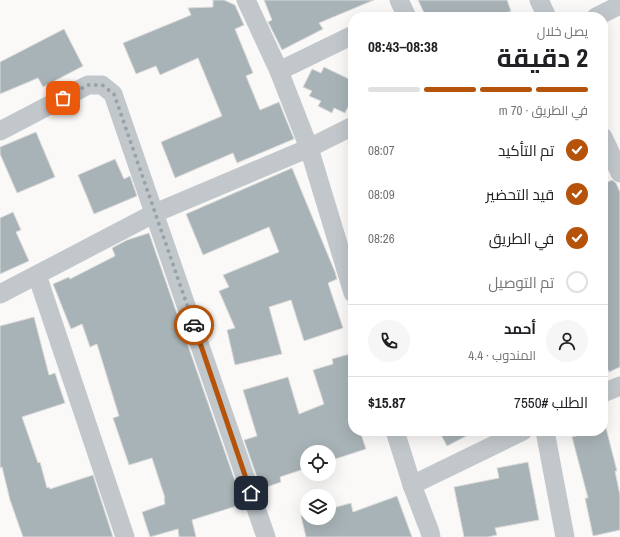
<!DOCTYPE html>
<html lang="ar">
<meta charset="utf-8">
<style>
body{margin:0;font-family:"Archivo Narrow",Cairo,sans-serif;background:#f6f6f6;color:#202124;direction:rtl;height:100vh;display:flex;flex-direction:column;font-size:15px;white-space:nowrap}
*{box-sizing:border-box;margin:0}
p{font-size:13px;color:#757577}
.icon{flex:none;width:22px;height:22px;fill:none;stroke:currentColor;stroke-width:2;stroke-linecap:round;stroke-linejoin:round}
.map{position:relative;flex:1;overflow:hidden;direction:ltr}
.panel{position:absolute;left:348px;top:12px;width:260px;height:424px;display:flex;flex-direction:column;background:#fff;border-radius:16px;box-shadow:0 4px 16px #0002;direction:rtl}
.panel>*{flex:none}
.tools{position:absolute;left:300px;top:445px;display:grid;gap:8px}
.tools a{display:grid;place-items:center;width:36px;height:36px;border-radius:50%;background:#fff;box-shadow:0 4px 16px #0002;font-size:20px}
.pin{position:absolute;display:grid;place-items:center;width:34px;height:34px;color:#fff;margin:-17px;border-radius:8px;box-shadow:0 2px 6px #0006}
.courier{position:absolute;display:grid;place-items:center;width:40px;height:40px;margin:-20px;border:3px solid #b45309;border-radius:50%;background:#fff;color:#222;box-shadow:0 1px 5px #0007}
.headline em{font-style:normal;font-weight:700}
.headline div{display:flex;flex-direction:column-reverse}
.headline{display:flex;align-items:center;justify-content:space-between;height:68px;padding:0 20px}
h1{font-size:26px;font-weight:700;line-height:30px}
.bar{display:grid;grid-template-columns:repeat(4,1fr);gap:6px 4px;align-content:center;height:48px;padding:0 20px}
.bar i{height:5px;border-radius:3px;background:#e0e0e0}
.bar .active{background:#b45309}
.bar p{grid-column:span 4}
.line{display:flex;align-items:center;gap:10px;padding:0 20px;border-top:1px solid #e0e0e0}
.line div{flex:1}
.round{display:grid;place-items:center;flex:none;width:42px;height:42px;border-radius:21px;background:#f6f6f6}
ol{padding:0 20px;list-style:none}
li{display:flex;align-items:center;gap:12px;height:44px}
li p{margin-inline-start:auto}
li .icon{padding:4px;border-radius:50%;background:#b45309;color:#fff;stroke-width:4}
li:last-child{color:#757577}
li i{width:22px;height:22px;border:2px solid #e0e0e0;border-radius:50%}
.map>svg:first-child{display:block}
.building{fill:#a8b3b7;stroke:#dcdbda}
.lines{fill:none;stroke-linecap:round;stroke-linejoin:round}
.minor{stroke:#c1c7ca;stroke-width:19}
.done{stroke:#97a3a7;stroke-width:4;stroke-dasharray:0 7.2}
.route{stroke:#b45309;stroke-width:5}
</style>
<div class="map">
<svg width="620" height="537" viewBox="0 0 620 537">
<rect width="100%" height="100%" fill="#faf9f8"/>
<g class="building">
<path d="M213,0H224L235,5L244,25L235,29L253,73L246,76L260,110L279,102L294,139L237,163L233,153L175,178L161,142L222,116L198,58L160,75L156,66L136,74L123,43L191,15L188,8L213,7Z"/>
<path d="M264,0H374L319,23L323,29L282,50L268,22L272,20Z"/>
<path d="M418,0H507L511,11L498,17H426Z"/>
<path d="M64,29L83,66L43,87L38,78L0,94V62Z"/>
<path d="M324,67L353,81V97L345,113L334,108L332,113L318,106L321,101L309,96L312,91L303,87L312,69L321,73Z"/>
<path d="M36,132L55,177L17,193L0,154V147Z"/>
<path d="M115,159L124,179L130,176L137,196L94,214L78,175Z"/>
<path d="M292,168L335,272L337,279L328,283L343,328L304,341L291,300L269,307L282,354L235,365L227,330L235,328L219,291L229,287L223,275L279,252L269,227L203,255L186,214Z"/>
<path d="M612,180L616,183L620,192V367L609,372L603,358V184Z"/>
<path d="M13,212L21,230L16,232L29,261L0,274V218Z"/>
<path d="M149,233L243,504L192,520L196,537H179L178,529L150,537L142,512L165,504L164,498H165L152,458L129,465L113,418L119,416L97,344L90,347L82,324L71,329L53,284L69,277L70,279L115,256L112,248L127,240Z"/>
<path d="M34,317L49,375L55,373L65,403L22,417L38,463L40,462L47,488L49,487L50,489L93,475L113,537H23L10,500L2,467L0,468V326Z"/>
<path d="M353,353V431H360L366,449L329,461V452H307V468L280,477L281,482L261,489L244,440L257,436L243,390L288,377L299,414L324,404L313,370L333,364L332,359Z"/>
<path d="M606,428L617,471H615L620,495V530L593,536L585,498H588L572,437L595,431H603V429Z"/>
<path d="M439,431H476L447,446Z"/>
<path d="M528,462L539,520L495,528L497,535L488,537H464L454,487L499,478L497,468Z"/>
<path d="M397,496L412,537H306L301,516L307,515V518H329V509L351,503L353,512Z"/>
</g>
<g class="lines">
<g class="minor">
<path d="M246,0L279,71L309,148L353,293"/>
<path d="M399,0L407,17"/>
<path d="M539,0L547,17"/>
<path d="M596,17L620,5"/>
<path d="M279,71L353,35"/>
<path d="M0,131L88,85H102L113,94L266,537"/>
<path d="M603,137L620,173"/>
<path d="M37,275L125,537"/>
<path d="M0,294L155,213L309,148L353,126"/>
<path d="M603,393L620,386"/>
<path d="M395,431L412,485L430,532L431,537"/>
<path d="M545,431L565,537"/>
<path d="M412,485L523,431"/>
</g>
</g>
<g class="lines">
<path class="done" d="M63,98L88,85H102L114,94L194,325"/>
<path class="route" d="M194,325L251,493"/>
</g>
</svg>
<div class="tools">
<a><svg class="icon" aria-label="locate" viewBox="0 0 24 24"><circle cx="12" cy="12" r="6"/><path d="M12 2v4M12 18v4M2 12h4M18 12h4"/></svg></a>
<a><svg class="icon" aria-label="layers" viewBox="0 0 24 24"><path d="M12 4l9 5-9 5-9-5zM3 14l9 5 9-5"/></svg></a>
</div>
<div class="pin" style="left:63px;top:98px;background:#ea580c"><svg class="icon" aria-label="bag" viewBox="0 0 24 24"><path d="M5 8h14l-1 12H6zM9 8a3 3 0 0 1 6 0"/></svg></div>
<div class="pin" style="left:251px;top:493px;background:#1f2937"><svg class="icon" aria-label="home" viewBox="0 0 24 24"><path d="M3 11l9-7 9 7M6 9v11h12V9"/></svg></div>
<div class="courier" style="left:194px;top:325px"><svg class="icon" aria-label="car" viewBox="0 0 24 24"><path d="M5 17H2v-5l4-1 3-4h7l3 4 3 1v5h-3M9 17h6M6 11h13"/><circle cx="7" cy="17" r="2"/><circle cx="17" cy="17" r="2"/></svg></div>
<section class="panel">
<div class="headline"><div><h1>2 دقيقة</h1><p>يصل خلال</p></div><em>08:38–08:43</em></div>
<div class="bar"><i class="active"></i><i class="active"></i><i class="active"></i><i></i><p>في الطريق · 70 m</p></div>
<ol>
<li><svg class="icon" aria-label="check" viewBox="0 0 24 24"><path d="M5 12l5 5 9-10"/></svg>تم التأكيد<p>08:07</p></li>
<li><svg class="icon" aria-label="check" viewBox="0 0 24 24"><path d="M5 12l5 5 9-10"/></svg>قيد التحضير<p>08:09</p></li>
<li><svg class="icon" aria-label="check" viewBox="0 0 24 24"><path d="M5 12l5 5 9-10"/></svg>في الطريق<p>08:26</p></li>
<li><i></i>تم التوصيل</li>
</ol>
<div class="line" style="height:72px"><a class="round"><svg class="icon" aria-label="person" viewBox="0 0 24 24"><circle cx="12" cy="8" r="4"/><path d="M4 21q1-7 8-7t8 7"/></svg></a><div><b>أحمد</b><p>المندوب · 4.4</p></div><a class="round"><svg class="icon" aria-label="phone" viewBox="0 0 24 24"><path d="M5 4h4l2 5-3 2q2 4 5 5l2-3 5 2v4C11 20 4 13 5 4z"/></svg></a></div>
<div class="line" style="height:52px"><div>الطلب #7550</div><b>$15.87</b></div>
</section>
</div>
